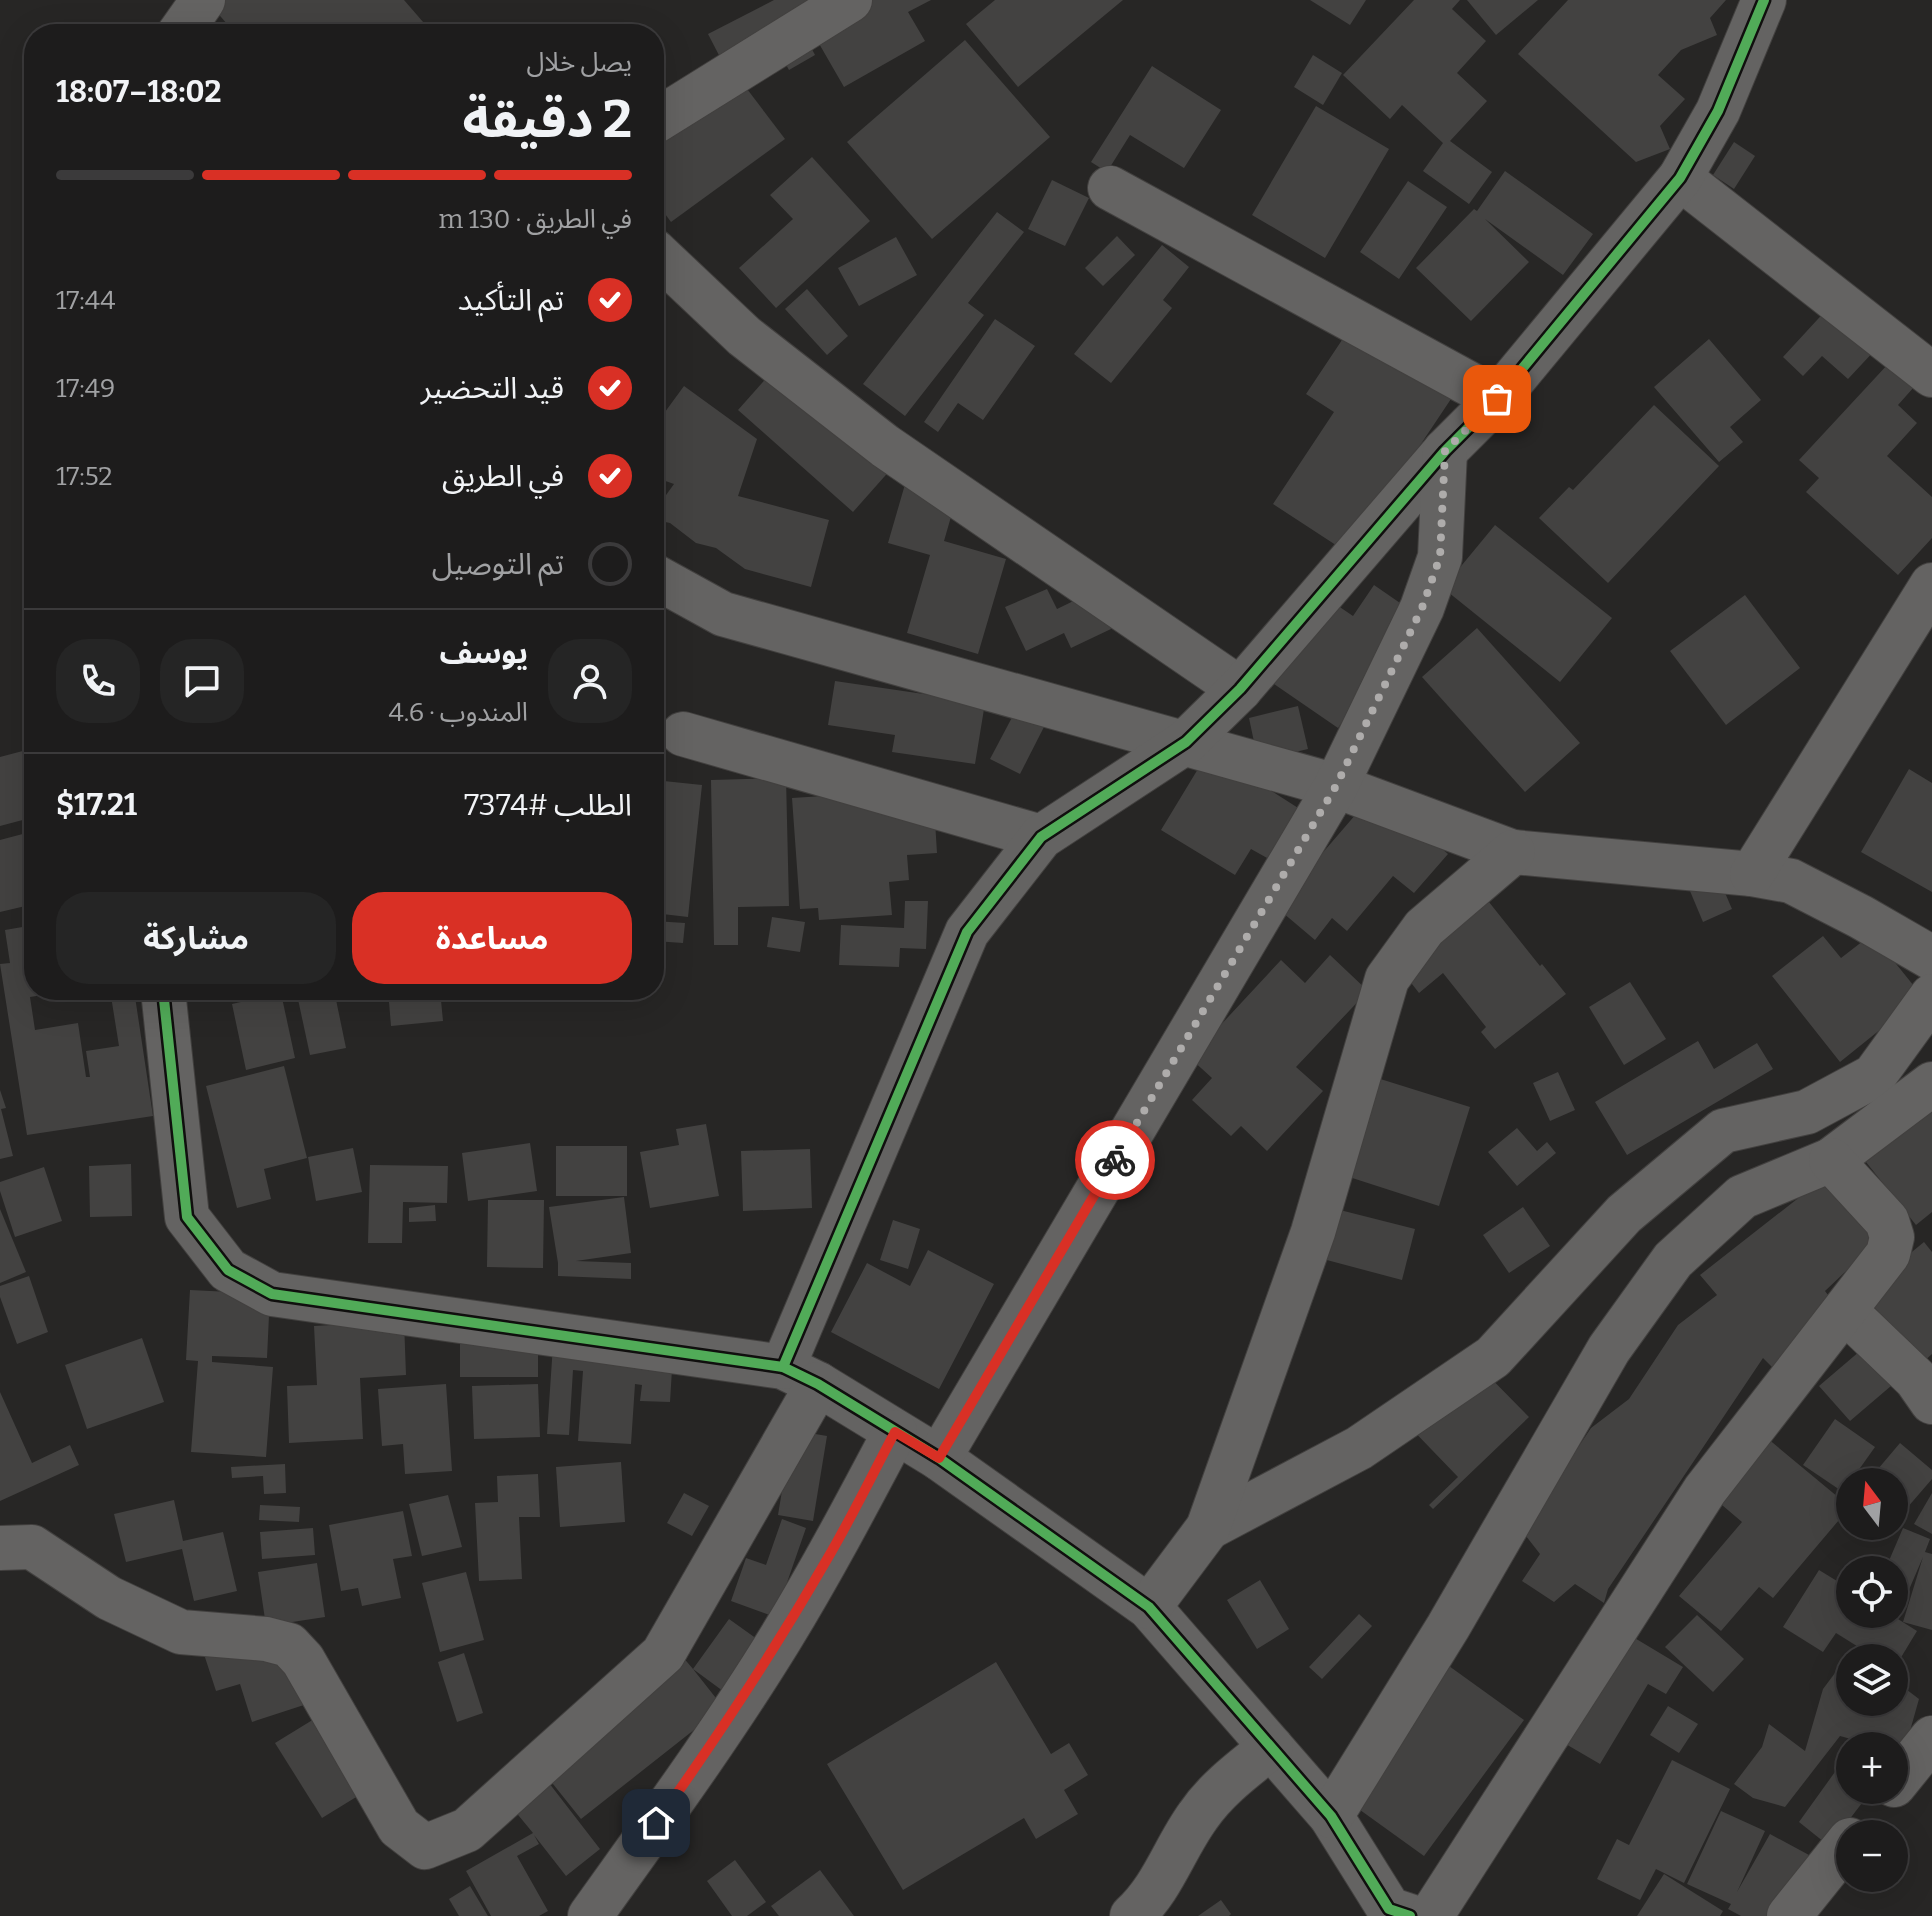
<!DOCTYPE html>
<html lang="ar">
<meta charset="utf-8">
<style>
body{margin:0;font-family:Bitter,"Noto Sans Arabic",serif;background:#252525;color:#f1f3f6;direction:rtl;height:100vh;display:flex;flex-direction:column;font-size:30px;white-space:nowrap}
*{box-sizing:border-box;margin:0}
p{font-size:26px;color:#a0a1a3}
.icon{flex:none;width:44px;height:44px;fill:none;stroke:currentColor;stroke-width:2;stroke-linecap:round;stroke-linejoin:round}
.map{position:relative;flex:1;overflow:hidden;direction:ltr}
.side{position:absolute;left:24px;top:24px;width:640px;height:976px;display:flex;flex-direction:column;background:#1d1c1c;border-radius:32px;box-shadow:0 8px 32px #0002,0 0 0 2px #3b3a3b;direction:rtl}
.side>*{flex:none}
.needle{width:52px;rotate:344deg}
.tools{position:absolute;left:1836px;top:1468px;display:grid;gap:16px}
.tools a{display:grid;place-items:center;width:72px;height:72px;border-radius:50%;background:#1d1c1c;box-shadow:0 8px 32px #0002,0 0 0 2px #3b3a3b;font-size:40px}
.pin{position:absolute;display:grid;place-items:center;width:68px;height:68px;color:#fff;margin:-34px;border-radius:16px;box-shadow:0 4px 12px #0006}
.courier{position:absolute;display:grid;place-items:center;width:80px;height:80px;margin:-40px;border:6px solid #d93025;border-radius:50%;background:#fff;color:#222;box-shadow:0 2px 10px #0007}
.headline em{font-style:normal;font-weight:700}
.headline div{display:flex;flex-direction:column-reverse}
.headline{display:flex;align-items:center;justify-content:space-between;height:136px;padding:0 32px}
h1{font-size:52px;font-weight:700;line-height:60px}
.bar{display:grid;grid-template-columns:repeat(4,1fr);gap:12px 8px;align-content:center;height:96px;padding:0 32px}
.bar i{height:10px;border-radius:6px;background:#3b3a3b}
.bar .active{background:#d93025}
.bar p{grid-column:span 4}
.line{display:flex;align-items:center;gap:20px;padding:0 32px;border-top:2px solid #3b3a3b}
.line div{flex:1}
.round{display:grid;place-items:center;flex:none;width:84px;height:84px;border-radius:32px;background:#252525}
ol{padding:0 32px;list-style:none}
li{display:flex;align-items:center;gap:24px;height:88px}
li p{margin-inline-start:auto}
li .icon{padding:8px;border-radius:50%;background:#d93025;color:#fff;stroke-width:4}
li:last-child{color:#a0a1a3}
li i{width:44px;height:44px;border:4px solid #3b3a3b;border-radius:50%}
.button{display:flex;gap:16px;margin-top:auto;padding:16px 32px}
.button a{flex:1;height:92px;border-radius:32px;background:#d93025;color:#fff;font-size:32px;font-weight:700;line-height:92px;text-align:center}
.button a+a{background:#252525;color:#f1f3f6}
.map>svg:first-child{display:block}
.building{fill:#434241}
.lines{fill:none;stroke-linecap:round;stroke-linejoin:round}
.street-casing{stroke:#42403f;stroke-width:46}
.street{stroke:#646362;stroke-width:44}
.cycleway-casing{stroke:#100f0e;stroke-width:15}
.cycleway{stroke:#51ab58;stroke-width:10}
.done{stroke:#aeacab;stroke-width:8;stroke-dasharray:0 14.4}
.route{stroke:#d93025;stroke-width:10}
</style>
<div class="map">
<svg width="1932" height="1916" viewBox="0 0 1932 1916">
<rect width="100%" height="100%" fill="#272625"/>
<g class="building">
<path d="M206,0H404L430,30L426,34H236Z"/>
<path d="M774,0H816L722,61L708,34Z"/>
<path d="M843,0H931L908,12L925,41L844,87L806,21Z"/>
<path d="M995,0H1123L1018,87L966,24Z"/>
<path d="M1310,0H1366L1350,25Z"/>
<path d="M1414,0H1460L1452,9L1486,41L1457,73L1487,101L1450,141L1492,172L1469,204L1423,171L1443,143L1402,105L1390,119L1343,75Z"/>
<path d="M1467,0H1538L1496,35Z"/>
<path d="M1568,0H1726L1710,18L1717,35L1681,50L1658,75L1685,99L1660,126L1670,149L1636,162L1518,54Z"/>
<path d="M805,36L815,55L789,70L778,50Z"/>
<path d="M965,40L1050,137L932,239L847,142Z"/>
<path d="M1313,55L1342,73L1323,105L1294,87Z"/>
<path d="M725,60L785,139L671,222L654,199V111Z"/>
<path d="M1152,66L1221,110L1184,168L1130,135L1107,172L1091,162Z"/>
<path d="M1316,106L1389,149L1325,258L1252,215Z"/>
<path d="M1734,142L1755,156L1734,189L1713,175Z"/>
<path d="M812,157L870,221L776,308L739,268L793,219L770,195Z"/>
<path d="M1505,171L1593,234L1563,275L1485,219L1529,262L1471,321L1416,268L1474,209L1477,211Z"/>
<path d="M1052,180L1089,198L1065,246L1028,229Z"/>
<path d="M1408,181L1447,207L1399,279L1360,252Z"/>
<path d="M997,212L1024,232L968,303L984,315L905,416L863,384Z"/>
<path d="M1117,236L1135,255L1103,286L1085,268Z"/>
<path d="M896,237L917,275L859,306L838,268Z"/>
<path d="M1162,245L1189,267L1163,300L1172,308L1111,383L1074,354Z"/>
<path d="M807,289L848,336L827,355L785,309Z"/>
<path d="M1829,307L1876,349L1848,379L1822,356L1803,376L1783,357Z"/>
<path d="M995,319L1035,346L983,420L958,403L938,432L924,422Z"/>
<path d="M1350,328L1453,396L1348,553L1273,504L1334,412L1306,394Z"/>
<path d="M1709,339L1761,400L1730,427L1743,442L1719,462L1654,387Z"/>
<path d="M785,357L900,459L853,512L738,410Z"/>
<path d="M1889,363L1914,387L1898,405L1917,423L1887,456L1932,497V538L1898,575L1806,492L1819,478L1799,460Z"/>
<path d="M684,386L757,439L738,496L829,520L811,587L745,569L716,548L696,543L670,523L656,520L661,502L674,484L654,477V427Z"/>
<path d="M1654,405L1719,466L1608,583L1539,518L1569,487L1573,490Z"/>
<path d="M908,474L959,489L944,541L1006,559L978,654L907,633L930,555L888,543Z"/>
<path d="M1495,525L1612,618L1560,682L1443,588Z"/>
<path d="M1374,585L1416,614L1338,728L1268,680L1325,597L1353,616Z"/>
<path d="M1047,589L1057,609L1094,591L1111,629L1071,648L1064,633L1026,651L1005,607Z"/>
<path d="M1745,595L1800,668L1726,725L1670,651Z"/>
<path d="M1477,628L1580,743L1525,792L1422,677Z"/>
<path d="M835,681L985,703L975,764L892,752L895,735L828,725Z"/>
<path d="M1298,706L1308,749L1258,761L1249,718Z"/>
<path d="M1017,708L1046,723L1020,774L990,759Z"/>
<path d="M34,748V817L0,826V757Z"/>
<path d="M1204,759L1270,790L1306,813L1276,863L1251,849L1235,875L1161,830Z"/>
<path d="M1909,769L1932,783V892L1861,852Z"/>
<path d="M786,778L789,906L738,907V945H714L711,780Z"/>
<path d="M654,780L702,785L688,917L654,913Z"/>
<path d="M933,789L937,853L907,855L909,880L889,882L892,915L819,920L818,908L800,909L792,798Z"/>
<path d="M1375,792L1448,854L1414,893L1393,876L1347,931L1332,918L1315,940L1276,907Z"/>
<path d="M34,831V904L0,912V840Z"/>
<path d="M1719,879L1732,909L1703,922L1690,891Z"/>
<path d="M1481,892L1540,966L1542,964L1566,994L1495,1049L1481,1032L1486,1027L1443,973L1419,993L1405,975L1420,941Z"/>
<path d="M905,901H928L926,949L900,948L899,967L839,965L841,925L904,928Z"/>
<path d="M772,917L805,922L800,952L767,947Z"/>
<path d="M654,921L685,923L683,943L654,941Z"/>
<path d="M34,925V990L62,992L30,997L35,1030L78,1023L86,1077H90L86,1051L119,1046L110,990H134L153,1116L27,1135L0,964L10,963L5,930Z"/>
<path d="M1872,934L1922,996L1840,1062L1772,976L1823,936L1841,958Z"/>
<path d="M1330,955L1368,991L1296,1067L1323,1091L1267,1151L1241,1126L1231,1136L1192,1100L1212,1078L1190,1058L1281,960L1305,983Z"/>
<path d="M1630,982L1666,1039L1624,1065L1589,1007Z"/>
<path d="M296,990H334L346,1048L310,1055Z"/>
<path d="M388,990H440L443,1021L391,1026Z"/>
<path d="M281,993L295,1058L246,1070L232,1004Z"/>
<path d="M1698,1041L1714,1069L1757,1043L1773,1069L1627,1155L1595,1102Z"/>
<path d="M284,1066L307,1158L264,1169L271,1199L237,1208L206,1086Z"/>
<path d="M1558,1072L1575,1110L1550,1121L1533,1083Z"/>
<path d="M1374,1077L1470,1107L1439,1206L1343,1175Z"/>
<path d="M0,1090L6,1108L1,1109L13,1156L0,1159Z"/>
<path d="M1932,1110V1212L1916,1225L1866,1162Z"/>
<path d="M706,1124L719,1196L650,1208L640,1152L679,1145L676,1129Z"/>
<path d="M1517,1128L1537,1151L1547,1142L1556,1153L1517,1186L1488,1152Z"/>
<path d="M1094,1138L1110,1152L1093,1172L1077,1158Z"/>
<path d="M530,1143L537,1191L468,1201L462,1153Z"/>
<rect x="556" y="1146" width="71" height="50"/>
<path d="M353,1148L362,1192L316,1201L308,1157Z"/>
<path d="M810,1149L812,1208L743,1211L741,1151Z"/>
<path d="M131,1164L132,1216L90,1217L89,1166Z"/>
<path d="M370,1165L448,1166L447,1203L403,1202L402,1243H368Z"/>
<path d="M44,1167L62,1221L15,1237L0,1191V1182Z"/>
<path d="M1829,1174L1882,1237L1825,1291L1838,1308L1780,1375L1763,1358L1608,1589L1604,1603L1575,1584L1554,1602L1522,1581L1540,1554L1522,1531L1591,1428L1629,1399L1678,1325L1717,1295L1700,1275Z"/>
<path d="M624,1197L631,1253L576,1261L631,1263V1279L558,1276V1263L549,1207Z"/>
<path d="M488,1200H544L543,1268L487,1267Z"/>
<path d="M435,1205L436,1221L409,1222V1208Z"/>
<path d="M1523,1207L1550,1246L1509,1273L1483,1235Z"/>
<path d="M0,1209L26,1272L0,1283Z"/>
<path d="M1336,1209L1415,1229L1402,1280L1323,1259Z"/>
<path d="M893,1220L920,1229L908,1269L880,1260Z"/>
<path d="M1924,1242L1932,1252V1354L1922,1363L1862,1293Z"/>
<path d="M928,1250L994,1284L939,1389L831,1332L867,1263L910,1286Z"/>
<path d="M29,1276L48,1332L17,1344L0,1297V1286Z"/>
<path d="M190,1290L270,1294L267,1358L212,1356V1362L273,1367L266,1457L191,1452L198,1361L186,1360Z"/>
<rect x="460" y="1315" width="78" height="62"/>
<path d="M404,1321L406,1375L360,1378L363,1439L289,1443L287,1386L317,1385L314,1326Z"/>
<path d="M142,1338L164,1402L87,1429L65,1365Z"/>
<path d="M553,1345L673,1353L670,1402L640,1401L642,1385L635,1384L631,1444L578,1441L583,1371L573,1370L569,1435L547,1434Z"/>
<path d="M1867,1345L1898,1380L1850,1421L1819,1386Z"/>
<path d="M1472,1359L1529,1417L1433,1509L1429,1505L1458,1477L1405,1422Z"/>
<path d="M446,1384L452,1471L405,1474L403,1444L382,1446L378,1389Z"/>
<path d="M538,1384L540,1437L474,1439L472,1386Z"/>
<path d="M0,1392L32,1463L70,1445L79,1465L0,1501Z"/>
<path d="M1835,1419L1875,1447L1843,1492L1803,1465Z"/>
<path d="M792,1430L827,1436L813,1521L778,1515Z"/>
<path d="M1761,1433L1850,1507L1773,1598L1759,1587L1721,1631L1679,1596L1742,1522L1709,1494Z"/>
<path d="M1900,1443L1932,1470V1479L1894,1523V1482H1867Z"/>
<path d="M621,1462L625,1522L560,1527L556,1467Z"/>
<path d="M285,1464L286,1493L264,1494L263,1476L232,1478L231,1467Z"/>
<path d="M538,1474L540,1517H519L522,1579L479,1581L475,1503L498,1502L497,1476Z"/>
<path d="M684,1493L709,1506L692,1536L667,1523Z"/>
<path d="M1932,1493V1534L1914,1524Z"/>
<path d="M448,1495L462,1547L422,1556L409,1504Z"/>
<path d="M174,1500L183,1541L223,1532L237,1591L194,1601L182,1549L126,1562L114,1514Z"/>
<path d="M260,1505L300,1507L299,1522L259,1520Z"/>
<path d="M403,1511L412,1556L393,1559L401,1598L362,1606L358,1588L341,1591L329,1525Z"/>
<path d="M782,1519L806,1528L775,1617L731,1601L746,1558L766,1565Z"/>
<path d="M313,1528L315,1555L262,1559L260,1532Z"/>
<path d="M1903,1528L1930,1539L1925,1552L1932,1554V1630L1903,1622L1923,1557L1899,1613L1894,1610V1570H1885Z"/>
<path d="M317,1563L325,1617L266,1626L258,1572Z"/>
<path d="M1819,1570L1850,1589V1614H1890L1917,1631L1894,1669V1658H1876L1836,1633L1823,1652L1783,1627Z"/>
<path d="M466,1572L484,1640L440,1652L422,1583Z"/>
<path d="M1260,1580L1289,1629L1257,1649L1227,1600Z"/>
<path d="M1359,1614L1372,1626L1322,1679L1309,1667Z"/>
<path d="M1697,1615L1744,1659L1713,1692L1665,1647Z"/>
<path d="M729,1619L764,1644L727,1694L693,1669L723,1707L581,1819L541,1769L682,1656L693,1669Z"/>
<path d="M1618,1628L1683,1667L1666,1694L1648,1684L1600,1764L1552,1736Z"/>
<path d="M200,1642L288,1645L307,1704L252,1722L240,1684L216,1691Z"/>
<path d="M1853,1649L1865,1658H1850V1702H1894V1680L1919,1699L1906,1745L1894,1761V1746H1854L1858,1741L1840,1736L1785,1807L1753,1798L1734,1784L1762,1747L1769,1724L1805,1751L1823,1689Z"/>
<path d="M464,1653L483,1713L457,1722L438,1662Z"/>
<path d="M996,1662L1051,1754L1069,1743L1088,1775L1064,1790L1078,1814L1036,1839L1024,1818L903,1890L827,1764Z"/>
<path d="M1449,1666L1524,1720L1424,1856L1349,1802Z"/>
<path d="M1668,1706L1698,1724L1679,1753L1650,1735Z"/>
<path d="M332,1708L379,1783L322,1818L275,1743Z"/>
<path d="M1850,1751V1790H1872L1829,1846L1799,1822Z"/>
<path d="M1672,1760L1730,1789L1684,1883L1656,1869L1640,1900L1597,1879L1617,1839L1629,1845Z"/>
<path d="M549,1783L600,1849L566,1876L534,1835L539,1844L517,1856L548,1911L539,1916H491L466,1871L533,1833L514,1810Z"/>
<path d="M1721,1811L1765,1831L1737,1892L1770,1834L1809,1855L1774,1916H1741L1728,1909L1731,1904L1687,1884Z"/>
<path d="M735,1860L766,1902L747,1916H732L707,1881Z"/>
<path d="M820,1870L854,1916H779L771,1906Z"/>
<path d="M1664,1874L1723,1911L1720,1916H1637Z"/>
<path d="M470,1886L488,1916H459L449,1899Z"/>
<path d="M1221,1900L1231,1914L1229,1916H1198Z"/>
</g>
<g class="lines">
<defs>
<g id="street">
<path d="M179,34L203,0"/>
<path d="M654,122L850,0"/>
<path d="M1680,178L1932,375"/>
<path d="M1110,188L1497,399"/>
<path d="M654,251L744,336L885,446L1240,689"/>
<path d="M654,576L723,614L1336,786L1513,852L1752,874L1791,881L1861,917L1932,958"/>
<path d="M683,734L1041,837"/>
<path d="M1752,874L1932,585"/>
<path d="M163,990L187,1217L228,1270L272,1294L783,1367L818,1384L939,1458L1149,1607L1331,1816L1389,1909L1410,1916"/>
<path d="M1845,1311L1916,1379L1932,1402"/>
<path d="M783,1367L967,932L1041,837L1186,742L1240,689L1445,451L1497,399L1680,178L1718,111L1764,0"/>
<path d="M939,1458L1336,786L1422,608L1440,557L1445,451"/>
<path d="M1208,1528L1359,1448L1493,1357L1624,1214L1723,1131L1807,1112L1874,1076L1932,996"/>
<path d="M0,1548L32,1547L109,1598L181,1632L266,1639L289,1645L303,1660L399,1827L425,1847L467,1830L663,1654L818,1384"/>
<path d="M1149,1607L1208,1528L1313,1232L1387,979L1424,928L1513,852"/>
<path d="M1894,1785L1932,1738"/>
<path d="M1331,1816L1448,1627L1609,1349L1673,1260L1742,1197L1831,1160L1932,1084"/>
<path d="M590,1916C655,1825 721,1735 780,1639C821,1572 858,1502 895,1432"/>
<path d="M1132,1916C1163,1888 1174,1849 1198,1816C1217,1788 1245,1768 1271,1747"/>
<path d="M1431,1916L1705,1490L1888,1254L1892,1237L1887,1221L1831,1160"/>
<path d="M1789,1916L1850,1840"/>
</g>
</defs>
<use href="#street" class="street-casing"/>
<use href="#street" class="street"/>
<defs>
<g id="cycleway">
<path d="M163,990L187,1217L228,1270L272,1294L783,1367L818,1384L939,1458L1149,1607L1331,1816L1389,1909L1410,1916"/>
<path d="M783,1367L967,932L1041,837L1186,742L1240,689L1445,451L1497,399L1680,178L1718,111L1764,0"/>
</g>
</defs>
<use href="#cycleway" class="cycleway-casing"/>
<use href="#cycleway" class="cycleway"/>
</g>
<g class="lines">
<path class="done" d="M1115,1160L1336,786L1422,608L1440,557L1445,451L1497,399"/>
<path class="route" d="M656,1823C717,1738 774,1651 826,1561C851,1519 872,1475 895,1432L939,1458L1115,1160"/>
</g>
</svg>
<div class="tools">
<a><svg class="needle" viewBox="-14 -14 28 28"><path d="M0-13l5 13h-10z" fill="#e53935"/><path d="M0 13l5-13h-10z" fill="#a0a1a3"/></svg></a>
<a><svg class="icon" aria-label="locate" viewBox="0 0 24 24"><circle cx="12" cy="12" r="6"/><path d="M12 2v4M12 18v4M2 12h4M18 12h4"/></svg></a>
<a><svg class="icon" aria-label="layers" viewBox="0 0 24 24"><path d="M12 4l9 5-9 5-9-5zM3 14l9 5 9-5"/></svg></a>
<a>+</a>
<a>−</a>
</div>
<div class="pin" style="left:1497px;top:399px;background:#ea580c"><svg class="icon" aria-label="bag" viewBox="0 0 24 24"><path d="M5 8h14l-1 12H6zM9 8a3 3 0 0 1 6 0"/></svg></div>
<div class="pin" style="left:656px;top:1823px;background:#1f2937"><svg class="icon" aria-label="home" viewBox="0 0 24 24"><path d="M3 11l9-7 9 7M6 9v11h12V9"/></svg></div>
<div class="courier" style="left:1115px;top:1160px"><svg class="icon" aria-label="bike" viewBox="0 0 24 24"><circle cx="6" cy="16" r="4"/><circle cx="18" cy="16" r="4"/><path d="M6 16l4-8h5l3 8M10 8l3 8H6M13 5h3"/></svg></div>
<section class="side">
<div class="headline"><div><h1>2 دقيقة</h1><p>يصل خلال</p></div><em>18:02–18:07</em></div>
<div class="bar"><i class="active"></i><i class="active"></i><i class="active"></i><i></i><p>في الطريق · 130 m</p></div>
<ol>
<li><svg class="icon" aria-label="check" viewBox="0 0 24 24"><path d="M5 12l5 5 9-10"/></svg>تم التأكيد<p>17:44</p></li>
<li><svg class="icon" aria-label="check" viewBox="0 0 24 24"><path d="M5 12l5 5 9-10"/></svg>قيد التحضير<p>17:49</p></li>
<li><svg class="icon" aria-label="check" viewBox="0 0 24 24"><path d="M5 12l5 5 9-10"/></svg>في الطريق<p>17:52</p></li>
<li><i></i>تم التوصيل</li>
</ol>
<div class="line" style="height:144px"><a class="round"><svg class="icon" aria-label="person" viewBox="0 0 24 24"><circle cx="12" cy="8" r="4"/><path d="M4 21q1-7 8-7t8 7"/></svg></a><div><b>يوسف</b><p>المندوب · 4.6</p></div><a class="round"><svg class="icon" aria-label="chat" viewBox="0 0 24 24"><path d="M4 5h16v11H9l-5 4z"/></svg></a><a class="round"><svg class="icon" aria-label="phone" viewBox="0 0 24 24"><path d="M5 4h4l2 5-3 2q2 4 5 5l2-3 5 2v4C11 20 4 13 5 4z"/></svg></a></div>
<div class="line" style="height:104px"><div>الطلب #7374</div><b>$17.21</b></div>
<div class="button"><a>مساعدة</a><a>مشاركة</a></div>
</section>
</div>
